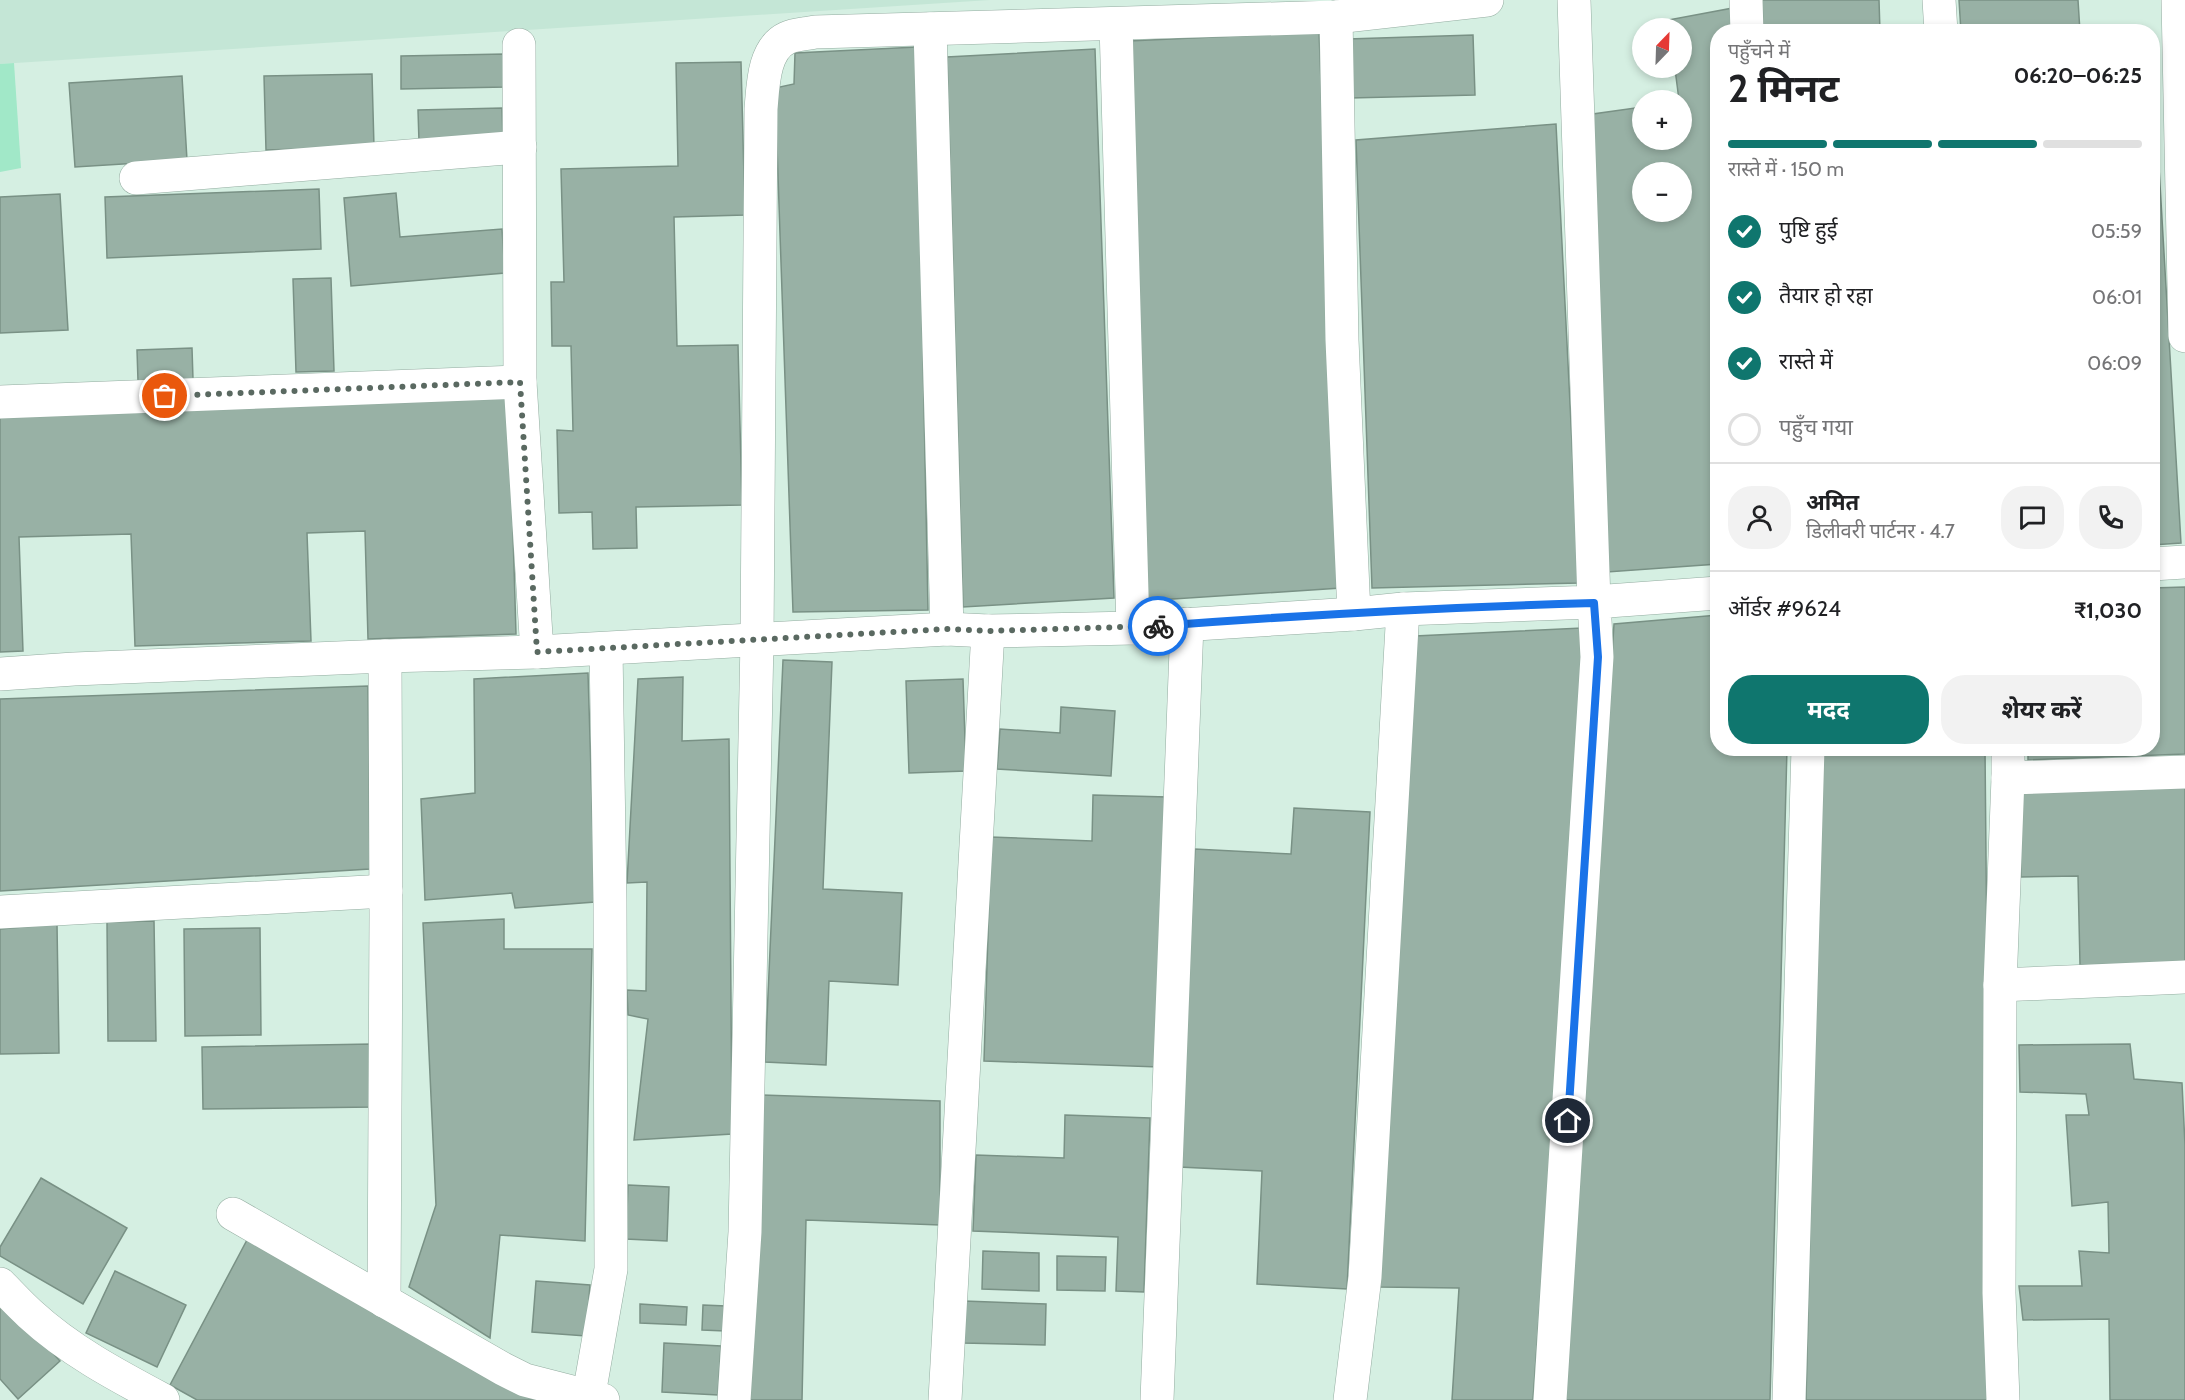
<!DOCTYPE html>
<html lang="hi">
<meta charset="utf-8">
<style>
body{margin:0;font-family:Cabin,"Noto Sans Devanagari",sans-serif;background:#f2f2f2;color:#202124;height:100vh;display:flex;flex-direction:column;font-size:22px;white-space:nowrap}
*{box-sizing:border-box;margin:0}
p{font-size:20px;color:#757577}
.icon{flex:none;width:33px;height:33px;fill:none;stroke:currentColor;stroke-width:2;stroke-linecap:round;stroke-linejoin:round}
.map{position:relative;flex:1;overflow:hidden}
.details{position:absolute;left:1710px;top:24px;width:450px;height:732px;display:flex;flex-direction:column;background:#fff;border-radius:24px;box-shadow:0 3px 9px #0003}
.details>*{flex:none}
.needle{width:39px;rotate:23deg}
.fabs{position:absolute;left:1632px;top:18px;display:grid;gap:12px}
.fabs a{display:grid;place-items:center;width:60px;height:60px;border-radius:50%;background:#fff;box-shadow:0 3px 9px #0003;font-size:30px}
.pin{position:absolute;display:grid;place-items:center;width:51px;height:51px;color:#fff;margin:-26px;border:3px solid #fff;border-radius:50%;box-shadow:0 2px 6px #0007}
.courier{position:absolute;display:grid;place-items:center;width:60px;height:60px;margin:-30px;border:4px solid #1a73e8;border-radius:50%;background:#fff;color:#222;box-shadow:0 2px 8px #0007}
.overview em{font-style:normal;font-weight:700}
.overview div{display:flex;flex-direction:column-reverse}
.overview{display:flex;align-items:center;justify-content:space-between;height:102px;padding:0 18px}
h1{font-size:39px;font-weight:700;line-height:45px}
.bar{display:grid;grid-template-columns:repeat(4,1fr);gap:9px 6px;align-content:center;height:72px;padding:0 18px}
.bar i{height:8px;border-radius:4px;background:#e0e0e0}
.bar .active{background:#0f766e}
.bar p{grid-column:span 4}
.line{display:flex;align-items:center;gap:15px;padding:0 18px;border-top:2px solid #e0e0e0}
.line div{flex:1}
.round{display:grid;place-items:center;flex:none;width:63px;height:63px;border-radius:24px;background:#f2f2f2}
ol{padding:0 18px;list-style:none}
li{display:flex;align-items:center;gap:18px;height:66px}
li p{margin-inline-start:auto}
li .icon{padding:6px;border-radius:50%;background:#0f766e;color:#fff;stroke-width:4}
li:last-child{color:#757577}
li i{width:33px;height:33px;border:3px solid #e0e0e0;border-radius:50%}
.action{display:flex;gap:12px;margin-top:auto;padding:12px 18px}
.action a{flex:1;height:69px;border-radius:24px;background:#0f766e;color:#fff;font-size:24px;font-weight:700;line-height:69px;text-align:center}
.action a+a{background:#f2f2f2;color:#202124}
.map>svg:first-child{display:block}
.built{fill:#c4e6d6}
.green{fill:#a1e8c8}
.building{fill:#98b1a5;stroke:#799185;stroke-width:1.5;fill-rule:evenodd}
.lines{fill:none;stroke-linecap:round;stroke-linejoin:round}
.street-casing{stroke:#93aca0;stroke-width:34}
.street{stroke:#fff;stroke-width:33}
.done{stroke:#5a6961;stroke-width:6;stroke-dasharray:0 10.8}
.route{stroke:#1a73e8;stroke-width:8}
</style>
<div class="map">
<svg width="2185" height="1400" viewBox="0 0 2185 1400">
<rect width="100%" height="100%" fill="#d5efe2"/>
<path class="built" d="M0,0H990L0,64Z"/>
<path class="green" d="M14,63L21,168L0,172V64Z"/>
<g class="building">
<path d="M1762,0H1879L1880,32H1763Z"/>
<path d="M1959,0H2078L2080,32H1961Z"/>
<path d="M1733,8L1734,32H1718V564L1607,572L1593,114L1642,107V140H1682V100H1679L1675,69L1655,70V68H1682V28H1652V23ZM1642,172H1682V212H1642Z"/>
<path d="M1319,32L1341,588L1143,601L1129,41Z"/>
<path d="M1473,35L1475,95L1350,98L1348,39Z"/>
<path d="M917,47L928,610L793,612L775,88L794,84L795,53Z"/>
<path d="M2152,48L2181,543L2152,545Z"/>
<path d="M1095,49L1114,598L963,607L947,57Z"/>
<path d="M505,54L506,87L401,89V56Z"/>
<path d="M741,62L745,215L674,217L677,346L738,345L742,505L636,507L637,548L593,549L592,512L559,513L557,430L573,431L571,346H552L551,282H564L561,169L678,166L676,63Z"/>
<path d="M372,74L374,147L266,150L264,76Z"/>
<path d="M182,76L187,160L75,167L69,83Z"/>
<path d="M502,108L503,140L419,142L418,110Z"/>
<path d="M1556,124L1579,583L1372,588L1356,140Z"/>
<path d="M319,189L321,249L107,258L105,197Z"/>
<path d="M396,193L400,237L502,229L505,273L351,286L344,198Z"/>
<path d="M60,194L68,330L0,333V197Z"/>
<path d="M331,278L334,371L296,372L293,279Z"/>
<path d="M192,348L193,379L138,381L137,350Z"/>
<path d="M509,397L516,634L368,639L365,531L307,533L311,641L135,646L131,534L19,537L23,651L0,652V411Z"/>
<path d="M2185,587V754L2028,760V748H2152V588Z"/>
<path d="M1718,615V748H1787L1770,1400H1564L1614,624Z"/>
<path d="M1582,628L1586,675L1533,1400H1452L1459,1288L1380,1287L1415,636Z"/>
<path d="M783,660L832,662L823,889L902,893L898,985L829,981L826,1065L765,1062Z"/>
<path d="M588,673L595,902L515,908L512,893L425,900L421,799L475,793L474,679Z"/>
<path d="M683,677L682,741L729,739L732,1134L634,1140L648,1019L628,1015L627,990L646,991L647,882L627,883L638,679Z"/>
<path d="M963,679L966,771L909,773L906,681Z"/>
<path d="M368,686L370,869L0,891V699Z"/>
<path d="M1061,707L1115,711L1111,776L997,769L1000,729L1060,733Z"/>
<path d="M1821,748H1985L1991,1400H1806Z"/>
<path d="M2185,786V963L2080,965L2078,876L2021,877L2019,789Z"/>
<path d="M1093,795L1167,797L1159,1067L984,1061L991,837L1092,841Z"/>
<path d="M1294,808L1370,812L1347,1289L1257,1284L1262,1171L1179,1167L1195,849L1291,854Z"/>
<path d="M504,919V949H592L585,1241L500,1235L490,1338L409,1287L436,1205L423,923Z"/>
<path d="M154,921L156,1041H108L107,922Z"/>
<path d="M57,924L59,1053L0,1054V929Z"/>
<path d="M260,928L261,1035L185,1036L184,929Z"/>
<path d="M373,1044L374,1107L203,1109L202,1047Z"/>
<path d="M2130,1044L2134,1079L2182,1083L2185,1145V1400H2110L2109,1319L2023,1320L2019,1286H2082L2079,1251L2109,1253L2108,1202L2072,1206L2066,1115H2089L2086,1094L2020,1092L2019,1045Z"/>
<path d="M761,1095L940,1101V1225L806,1220L802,1400H746Z"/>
<path d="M1065,1115L1150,1118L1144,1292L1116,1291L1118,1237L973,1231L976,1155L1064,1158Z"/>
<path d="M41,1178L127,1228L83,1304L0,1256V1247Z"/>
<path d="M628,1185L669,1187L667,1241L626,1239Z"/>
<path d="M247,1240L551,1400H197L170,1385Z"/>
<path d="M983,1251L1039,1253V1291L982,1289Z"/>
<path d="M1057,1256L1106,1257L1105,1291L1057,1290Z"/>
<path d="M115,1271L186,1305L157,1367L86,1333Z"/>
<path d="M536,1281L590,1285L586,1336L532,1332Z"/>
<path d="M4,1300L60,1361L18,1399L0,1379V1304Z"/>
<path d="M964,1301L1046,1304L1045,1345L963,1343Z"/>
<path d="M640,1304L687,1307L686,1325L640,1323Z"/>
<path d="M703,1305L726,1306L725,1331L702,1330Z"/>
<path d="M664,1343L721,1346L718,1395L662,1392Z"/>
</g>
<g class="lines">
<defs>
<g id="street">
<path d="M1746,0L1747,32"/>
<path d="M1939,0L1941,32"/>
<path d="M2178,0L2185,336"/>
<path d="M1336,17L1342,340L1354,614"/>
<path d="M1116,24L1133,628"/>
<path d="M930,29L947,629"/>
<path d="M519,45L520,382L537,652"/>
<path d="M136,178L520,147"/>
<path d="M0,402L520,382"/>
<path d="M2152,564L2185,562"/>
<path d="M0,674L74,669L385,656L537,652L947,629L988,631L1133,628L1354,614L1403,609L1594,602L1574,0"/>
<path d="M2008,748V778L2185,772"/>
<path d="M2008,778L2000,985L2185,977"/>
<path d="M0,912L386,891"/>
<path d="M2000,985L1999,1293L2003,1400"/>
<path d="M233,1214L503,1369L525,1380L603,1400"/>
<path d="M0,1284C10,1294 19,1304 30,1314C69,1350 116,1375 163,1400"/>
<path d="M384,1301L386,916L385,656"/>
<path d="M588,1400L611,1269L610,901L606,649"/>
<path d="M734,1400L745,1232L757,640L761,109C763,87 763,49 787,38C795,34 807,34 815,32L1336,17L1487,0"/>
<path d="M945,1400L988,631"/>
<path d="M1157,1400L1187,624"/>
<path d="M1350,1400L1365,1277L1403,609"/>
<path d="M1550,1400L1597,657L1594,602L1718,593"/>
<path d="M1789,1400L1808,748"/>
</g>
</defs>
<use href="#street" class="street-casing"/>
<use href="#street" class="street"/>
</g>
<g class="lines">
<path class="done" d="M165,396L520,382L537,652L947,629L988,631L1158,626"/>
<path class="route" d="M1158,626C1303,615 1449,607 1594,603L1598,657L1568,1121"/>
</g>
</svg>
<div class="fabs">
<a><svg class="needle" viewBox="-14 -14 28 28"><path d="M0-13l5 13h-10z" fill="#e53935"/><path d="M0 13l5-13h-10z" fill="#757577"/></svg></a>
<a>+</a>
<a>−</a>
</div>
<div class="pin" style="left:165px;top:396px;background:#ea580c"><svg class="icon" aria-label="bag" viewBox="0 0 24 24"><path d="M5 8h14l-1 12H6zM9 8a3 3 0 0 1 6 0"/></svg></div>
<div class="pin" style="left:1568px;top:1121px;background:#1f2937"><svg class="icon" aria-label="home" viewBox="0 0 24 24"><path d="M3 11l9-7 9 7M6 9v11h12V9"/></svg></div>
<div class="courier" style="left:1158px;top:626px"><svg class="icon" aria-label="bike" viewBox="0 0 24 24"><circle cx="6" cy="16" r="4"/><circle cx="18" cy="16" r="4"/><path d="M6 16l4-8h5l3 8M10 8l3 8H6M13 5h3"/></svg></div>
<section class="details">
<div class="overview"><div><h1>2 मिनट</h1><p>पहुँचने में</p></div><em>06:20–06:25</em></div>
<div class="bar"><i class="active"></i><i class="active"></i><i class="active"></i><i></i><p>रास्ते में · 150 m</p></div>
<ol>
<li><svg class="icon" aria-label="check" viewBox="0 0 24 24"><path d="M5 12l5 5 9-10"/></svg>पुष्टि हुई<p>05:59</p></li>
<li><svg class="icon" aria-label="check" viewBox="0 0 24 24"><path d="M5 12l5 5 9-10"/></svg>तैयार हो रहा<p>06:01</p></li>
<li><svg class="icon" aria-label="check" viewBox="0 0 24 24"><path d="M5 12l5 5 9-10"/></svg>रास्ते में<p>06:09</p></li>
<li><i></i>पहुँच गया</li>
</ol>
<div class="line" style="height:108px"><a class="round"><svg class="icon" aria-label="person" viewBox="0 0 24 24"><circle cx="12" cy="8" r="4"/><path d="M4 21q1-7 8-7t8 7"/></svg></a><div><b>अमित</b><p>डिलीवरी पार्टनर · 4.7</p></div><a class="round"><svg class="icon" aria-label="chat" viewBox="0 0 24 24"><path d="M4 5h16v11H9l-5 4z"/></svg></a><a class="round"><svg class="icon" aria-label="phone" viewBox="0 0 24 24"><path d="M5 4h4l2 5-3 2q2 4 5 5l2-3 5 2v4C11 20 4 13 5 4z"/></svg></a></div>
<div class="line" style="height:78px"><div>ऑर्डर #9624</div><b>₹1,030</b></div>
<div class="action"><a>मदद</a><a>शेयर करें</a></div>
</section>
</div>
